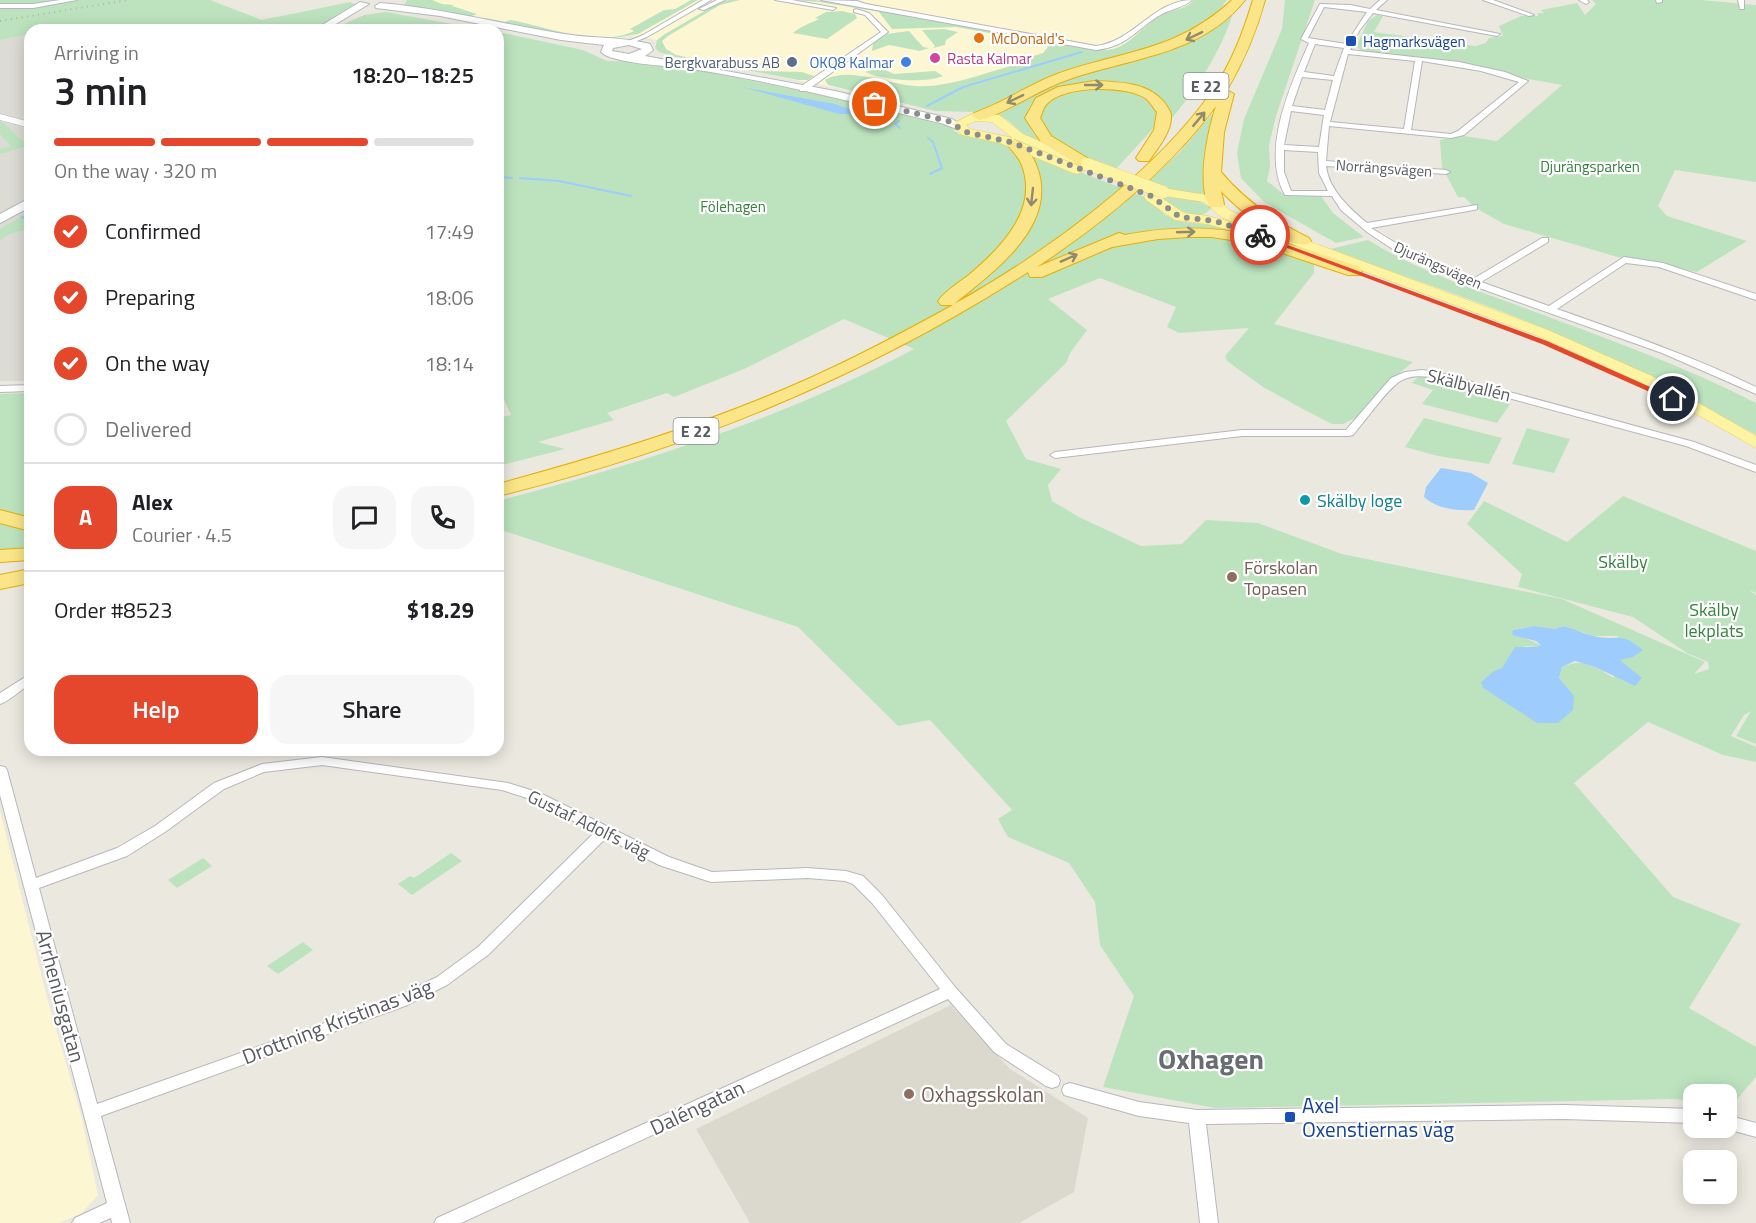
<!DOCTYPE html>
<meta charset="utf-8">
<style>
body{margin:0;font-family:"Titillium Web",sans-serif;background:#f6f6f6;color:#202124;height:100vh;display:flex;flex-direction:column;font-size:22px;white-space:nowrap}
*{box-sizing:border-box;margin:0}
p{font-size:20px;color:#757577}
.icon{flex:none;width:33px;height:33px;fill:none;stroke:currentColor;stroke-width:2;stroke-linecap:round;stroke-linejoin:round}
.map{position:relative;flex:1;overflow:hidden}
.side{position:absolute;left:24px;top:24px;width:480px;height:732px;display:flex;flex-direction:column;background:#fff;border-radius:18px;box-shadow:0 3px 15px #0003}
.side>*{flex:none}
.fabs{position:absolute;left:1683px;top:1084px;display:grid;gap:12px}
.fabs a{display:grid;place-items:center;width:54px;height:54px;border-radius:12px;background:#fff;box-shadow:0 3px 15px #0003;font-size:30px}
.pin{position:absolute;display:grid;place-items:center;width:51px;height:51px;color:#fff;margin:-26px;border:3px solid #fff;border-radius:50%;box-shadow:0 2px 6px #0007}
.courier{position:absolute;display:grid;place-items:center;width:60px;height:60px;margin:-30px;border:4px solid #e4472c;border-radius:50%;background:#fff;color:#222;box-shadow:0 2px 8px #0007}
.overview em{font-style:normal;font-weight:600}
.overview div{display:flex;flex-direction:column-reverse}
.overview{display:flex;align-items:center;justify-content:space-between;height:102px;padding:0 30px}
h1{font-size:39px;font-weight:600;line-height:45px}
.bar{display:grid;grid-template-columns:repeat(4,1fr);gap:9px 6px;align-content:center;height:72px;padding:0 30px}
.bar i{height:8px;border-radius:4px;background:#e0e0e0}
.bar .selected{background:#e4472c}
.bar p{grid-column:span 4}
.line{display:flex;align-items:center;gap:15px;padding:0 30px;border-top:2px solid #e0e0e0}
.line div{flex:1}
.round{display:grid;place-items:center;flex:none;width:63px;height:63px;border-radius:18px;background:#f6f6f6}
ol{padding:0 30px;list-style:none}
li{display:flex;align-items:center;gap:18px;height:66px}
li p{margin-inline-start:auto}
li .icon{padding:6px;border-radius:50%;background:#e4472c;color:#fff;stroke-width:4}
li:last-child{color:#757577}
li i{width:33px;height:33px;border:3px solid #e0e0e0;border-radius:50%}
.cta{display:flex;gap:12px;margin-top:auto;padding:12px 30px}
.cta a{flex:1;height:69px;border-radius:18px;background:#e4472c;color:#fff;font-size:24px;font-weight:600;line-height:69px;text-align:center}
.cta a+a{background:#f6f6f6;color:#202124}
.map>svg:first-child{display:block}
.commercial{fill:#fdf6d3}
.industrial{fill:#dcdbd4}
.education{fill:#dbd9cd}
.green{fill:#bce3be;fill-rule:evenodd}
.water{fill:#9ecdfd}
.lines{fill:none;stroke-linecap:round;stroke-linejoin:round}
.stream-far1{stroke:#9ecdfd;stroke-width:2}
.stream{stroke:#9ecdfd;stroke-width:3}
.minor-casing{stroke:#b5b7bc;stroke-width:2}
.tertiary-casing{stroke:#b5b7bc;stroke-width:1}
.secondary-casing{stroke:#b5b8be;stroke-width:2}
.primary-casing{stroke:#edcd56;stroke-width:1}
.motorway-casing{stroke:#e5af05;stroke-width:2}
.minor{fill:#fff;fill-rule:evenodd}
.tertiary{fill:#fff;fill-rule:evenodd}
.secondary{fill:#fff;fill-rule:evenodd}
.primary{fill:#fdf4a3;fill-rule:evenodd}
.motorway{fill:#fae588;fill-rule:evenodd}
.rail{stroke:#b1b2b2;stroke-width:2;stroke-dasharray:1 4.5;stroke-linecap:butt}
.primary-bridge-casing{stroke:#edcd56;stroke-width:13;stroke-linecap:butt}
.primary-bridge{stroke:#fdf4a3;stroke-width:12}
.oneway{stroke:#918b6e}
.route{fill:#e4472c}
.done{stroke:#8b8d8c;stroke-width:6;stroke-dasharray:0 10.8}
.food-dot{fill:#e8710a;stroke:#fff;stroke-width:2}
.transit-dot{fill:#1a4fb4;stroke:#fff;stroke-width:2}
.hotel-dot{fill:#d1479c;stroke:#fff;stroke-width:2}
.service-dot{fill:#5c6f8a;stroke:#fff;stroke-width:2}
.shop-dot{fill:#3f7fe0;stroke:#fff;stroke-width:2}
.culture-dot{fill:#0f9aa8;stroke:#fff;stroke-width:2}
.education-dot{fill:#8d6e63;stroke:#fff;stroke-width:2}
.labels{text-anchor:middle;dominant-baseline:central;stroke-width:4.5;stroke-linejoin:round;paint-order:stroke}
.far-food-label{font-size:15px;fill:#c56008;stroke:#fff;text-anchor:start}
.far-transit-label{font-size:15px;fill:#164399;stroke:#fff;text-anchor:start}
.far-hotel-label{font-size:15px;fill:#b23c85;stroke:#fff;text-anchor:start}
.far-service-label{font-size:15px;fill:#4e5e75;stroke:#fff;text-anchor:end}
.far-shop-label{font-size:15px;fill:#366cbe;stroke:#fff;text-anchor:end}
.far-park-label{font-size:15px;fill:#36823f;stroke:#fff}
.far-street-label{font-size:15px;fill:#585b60;stroke:#fff}
.shield{fill:#fff;stroke:#8a8c90;stroke-width:1.5}
.shield-label{font-size:16px;font-weight:bold;fill:#585b60}
.street-label{font-size:18px;fill:#585b60;stroke:#fff}
.culture-label{font-size:18px;fill:#0d838f;stroke:#fff;text-anchor:start}
.park-label{font-size:18px;fill:#36823f;stroke:#fff}
.education-label{font-size:18px;fill:#785e54;stroke:#fff;text-anchor:start}
.near-street-label{font-size:21px;fill:#585b60;stroke:#fff}
.near-education-label{font-size:21px;fill:#785e54;stroke:#fff;text-anchor:start}
.near-transit-label{font-size:21px;fill:#164399;stroke:#fff;text-anchor:start}
.near-district-label{font-size:28px;font-weight:bold;fill:#696d72;stroke:#fff}
</style>
<div class="map">
<svg width="1756" height="1223" viewBox="0 0 1756 1223">
<rect width="100%" height="100%" fill="#ebe9df"/>
<g class="commercial">
<path d="M407,0H1227L1225,4L1042,82L984,110L973,112L917,107L837,88L676,57L659,52L655,48L657,40L631,36L598,41L404,5Z"/>
<path d="M0,811L47,998L81,1115L98,1195L82,1213L59,1223H0Z"/>
</g>
<path class="industrial" d="M30,34V381H0V40Z"/>
<path class="education" d="M951,1005L1010,1069L1088,1118L1074,1192L1019,1223H750L696,1129Z"/>
<g class="green">
<path d="M0,0H210L262,20L350,2L359,6L319,30H81L76,25L52,30H30V34L0,40Z"/>
<path d="M407,0H432L442,4L454,5L452,6L477,14L469,17L404,5Z"/>
<path d="M691,0H698L638,34L598,41L502,23L510,20C543,25 598,49 634,31L630,29L664,10L675,9Z"/>
<path d="M728,0H740L720,5L668,36L662,41L666,49L676,55L759,71L802,72L814,76L808,80H798L676,57L659,52L655,48L657,40L665,34L715,5Z"/>
<path d="M793,0H815L848,5L1107,50C1131,48 1143,23 1164,14C1174,9 1187,9 1194,0H1227L1212,19L1188,36L1042,82L984,110L973,112L935,111L828,85L825,80C849,66 889,85 915,86C947,88 981,74 1011,66L1008,64L1043,53L1048,47L1044,43L956,27L892,29L879,12L875,11L819,2Z"/>
<path d="M1285,0H1315L1276,116L1269,145L1270,167L1267,181L1286,196L1315,194L1321,196L1333,213L1364,237L1336,243L1264,202L1241,178L1237,153L1244,119L1282,29Z"/>
<path d="M1592,0H1701L1756,5V182L1675,170L1658,206L1667,216L1747,241L1697,272L1661,264L1628,260L1504,224L1474,207L1464,197H1458L1442,167L1440,140L1464,136L1497,141L1562,85L1522,78L1465,63L1362,51L1356,47L1368,21L1377,15L1383,16L1374,32L1475,46L1486,43L1489,38L1503,36L1499,26L1521,16H1538V13H1544L1541,10L1577,3L1585,15L1596,4Z"/>
<path d="M842,11L855,14L857,18L827,39L793,33C801,26 811,23 819,19L815,18L826,12Z"/>
<path d="M386,12L485,30H331L364,15Z"/>
<path d="M1233,13C1220,54 1196,90 1168,123C1169,115 1170,108 1164,101C1155,93 1140,93 1129,90C1116,88 1101,83 1087,83C1054,84 1005,101 1039,140C1018,137 1015,120 995,114L1057,82L1209,31Z"/>
<path d="M944,29L958,32L946,40L945,45L933,48L935,46L922,30Z"/>
<path d="M909,31L923,47L929,48L920,51L889,45L872,51L873,43L887,34Z"/>
<path d="M498,32L583,50L607,61L648,62L686,68L830,96L946,124L959,134L1002,142L1150,199L1165,215L1183,222L1223,226L1314,260V273L1274,324L1413,362L1386,384L1361,415L1343,424H1332L1301,408L1263,387L1227,361L1225,356L1249,328L1179,333L1167,327L1176,307L1100,278L1048,299L1087,330L1070,353L1066,363L1006,421L1026,459L1061,469L1048,485L1052,501L1079,517L1141,546L1182,544L1206,520L1258,523L1342,554L1562,599L1705,662L1694,674L1709,669L1708,662L1687,653L1633,617L1518,587L1522,574L1467,524L1484,501L1567,542L1623,496L1756,551V593L1749,590L1756,595V744L1736,736L1751,711L1744,715L1731,736L1756,747V762L1723,755L1648,722L1574,783L1673,897L1741,924L1689,1008L1756,1047V1077L1733,1104L1727,1103L1726,1095H1694L1693,1101L1674,1099L1215,1108L1103,1087L1134,996L1100,945L1095,902L1069,863L1008,837L998,819L1012,810L930,720L898,726L798,627L498,529V501C642,463 782,419 914,349L844,319L744,369L674,397L667,393L607,413L614,420L538,442L565,449L498,466V418L511,415L498,386ZM1535,626L1555,629L1563,626L1594,636H1618L1620,660L1614,678C1596,667 1583,657 1562,667L1559,678L1519,710L1483,688L1494,671L1502,669L1525,646L1536,647L1541,645L1522,637L1513,630Z"/>
<path d="M880,68L894,74L935,71L943,76C924,84 883,80 865,72Z"/>
<path d="M1095,87C1119,90 1140,90 1157,109V122L1152,130L1114,171C1093,163 1047,145 1040,122C1039,118 1040,112 1041,108L1057,94Z"/>
<path d="M1218,107L1207,194L1174,191L1147,183L1179,153Z"/>
<path d="M0,122C12,126 16,141 30,143V145L0,154V149L11,146L0,134Z"/>
<path d="M1156,195L1199,201L1211,208C1195,229 1171,201 1156,195Z"/>
<path d="M27,213L30,214V229L12,233L0,240V229Z"/>
<path d="M1368,240C1415,269 1467,287 1519,306C1599,336 1680,364 1756,403V435C1684,395 1612,357 1536,325C1468,297 1398,275 1330,249Z"/>
<path d="M1420,375L1510,404L1497,423L1422,404L1433,390L1412,383Z"/>
<path d="M30,393V520L0,510V394Z"/>
<path d="M1424,418L1502,438L1489,464L1438,456L1405,447Z"/>
<path d="M1527,428L1570,439L1554,473L1512,464Z"/>
<path d="M0,522L30,531V547L0,550Z"/>
<path d="M451,853L462,861L412,895L398,884L410,876L414,878Z"/>
<path d="M203,858L212,866L177,888L168,880Z"/>
<path d="M303,942L313,950L278,974L267,966Z"/>
</g>
<g class="water">
<path d="M742,87L835,104L864,114H839Z"/>
<path d="M1441,468L1471,473L1488,483L1474,510C1457,511 1437,509 1424,497L1426,487Z"/>
<path d="M1535,626L1555,629L1563,626C1573,628 1584,634 1594,636C1618,642 1619,630 1643,650L1633,657L1620,660L1642,678L1635,686L1595,667L1575,661L1562,667L1559,678L1574,696L1573,710L1558,723H1537L1483,688L1481,682L1494,671L1502,668L1515,647H1536L1541,645L1536,641L1512,635L1513,630Z"/>
</g>
<g class="lines">
<g class="stream-far1">
<path d="M927,106L963,87L1082,52"/>
<path d="M899,121L895,124L900,128"/>
<path d="M928,138L933,142L942,168L930,174"/>
<path d="M498,177L512,178"/>
<path d="M520,178L559,181L631,196"/>
</g>
<path class="stream" d="M22,217L30,219"/>
<defs>
<g id="minor">
<path d="M60,0H77L33,8H0V4H33Z"/>
<path d="M703,0H711L647,37L629,44L626,42L643,35Z"/>
<path d="M717,0H725L704,10L699,9Z"/>
<path d="M775,0H792L836,8L833,10Z"/>
<path d="M821,0L857,1L866,4L1096,46C1133,42 1154,0 1192,0C1184,7 1172,9 1162,14C1135,29 1130,46 1096,50Z"/>
<path d="M1380,0H1387L1376,10L1500,34L1497,36L1373,13L1359,31L1350,50L1459,62L1505,72L1528,81L1464,135L1451,138L1329,126L1326,161L1446,170L1450,172L1446,174L1326,166C1329,190 1349,208 1367,223L1477,205V209L1474,210L1371,228L1404,248L1473,279L1542,238H1548V242L1481,282L1549,306L1624,257L1663,263L1756,294V300L1659,267L1626,263L1557,309C1625,333 1692,356 1756,387V394L1662,353L1468,284L1432,269L1397,252L1367,232L1341,210L1332,196L1285,195C1260,151 1291,84 1309,43L1301,39L1320,4L1350,5L1370,9ZM1324,7L1367,12L1346,44L1308,38ZM1315,44L1344,48L1334,76L1304,72ZM1348,54L1415,61L1404,129L1330,122ZM1422,61L1481,71L1519,82L1458,131L1451,134L1411,130ZM1302,77L1333,80L1325,110L1292,106ZM1291,111L1324,115L1319,147L1284,145ZM1284,150L1318,152L1319,173L1328,191H1291L1284,172Z"/>
<path d="M1483,0H1493L1534,15L1529,16Z"/>
<path d="M1579,0H1587L1589,2L1586,4Z"/>
<path d="M1656,0H1662V2L1657,3Z"/>
<path d="M1738,0H1744V9H1740Z"/>
<path d="M856,9L869,13L888,32L806,91H800V87L881,32L865,15L854,12V10Z"/>
<path d="M1422,370L1436,372L1694,442L1756,465V472L1686,446L1431,377C1421,376 1409,375 1399,382C1386,391 1365,421 1353,435L1349,436H1242L1055,458L1050,455L1055,452L1242,430H1346L1391,378L1405,372Z"/>
<path d="M30,385V391L0,392V386Z"/>
<path d="M30,674V684C22,689 8,702 0,704V693Z"/>
<path d="M322,757L508,783L540,793L669,857L712,872L807,868L846,871L863,876L882,895L955,987L1006,1044L1058,1076L1060,1081L1058,1086L1052,1088L1046,1086L994,1052L948,999L461,1223H434L437,1218L940,989L872,903L853,884L845,881L807,878L711,882L659,865L606,838L488,955L447,985L405,1006L101,1116L130,1223H112L111,1218L99,1223H72L75,1218L107,1203L0,795V766L5,767L7,770L36,878L117,848L155,826L214,783L262,764ZM322,765L502,790L530,799L595,832L478,947L437,977L395,998L97,1104L39,888L127,856L165,832L224,789L264,772Z"/>
<path d="M1070,1083L1139,1102L1197,1110L1564,1105L1694,1109V1123L1564,1119L1206,1124L1218,1223H1200L1189,1123L1139,1116L1064,1095L1062,1090L1064,1085Z"/>
<path d="M1726,1115L1756,1123V1137L1724,1128H1726Z"/>
</g>
<path id="tertiary" d="M0,114L30,122V128L0,120Z"/>
<g id="secondary">
<path d="M360,2L369,4L326,30H314Z"/>
<path d="M380,3C440,8 498,23 558,33C589,39 620,36 650,44L653,50L645,56L835,91L952,119L965,127L959,130L944,124C858,103 772,81 685,68C667,66 611,63 601,52L604,45L561,40L440,16L376,8L375,6ZM629,45L642,49L629,54L612,51L613,48Z"/>
<path d="M30,198V207L0,223V214Z"/>
</g>
<g id="primary">
<path d="M974,113L999,115L1023,134L1091,163L1084,167L1079,166L1015,140L992,122L976,121L966,125L970,129L1009,137L1083,167L1085,170L1078,174L1073,173L1000,143L962,135L952,124Z"/>
<path d="M1163,188L1213,196L1231,211L1249,219L1548,330L1652,376L1756,436V448L1640,382L1538,336L1243,226L1242,231L1237,232L1207,224L1175,220L1146,200L1144,197L1146,194H1156L1184,213L1208,216L1235,223L1221,217L1204,202L1158,195L1156,192L1158,189Z"/>
</g>
<g id="motorway">
<path d="M1232,0H1245C1202,55 1129,58 1067,80C1038,90 1013,109 984,119L979,120L972,116L974,113C1003,103 1028,85 1057,74C1124,50 1176,52 1232,0Z"/>
<path d="M1253,0H1265C1256,33 1244,61 1227,90L1234,94L1224,132L1221,172C1245,201 1275,221 1309,238L1311,241L1309,244C1286,250 1236,207 1221,191L1224,204L1222,207H1210C1196,185 1208,130 1216,106C1169,170 1103,223 1037,267L1119,233L1125,235C1219,217 1273,238 1360,267L1362,271L1360,275H1348L1252,243L1211,237H1189L1158,239L1112,247L1042,277H1030L1028,272C863,378 689,449 498,496V484C604,455 710,423 810,378C859,356 906,331 953,305H941L938,301C946,290 960,282 970,274C1002,247 1040,208 1021,163C1017,155 1011,150 1007,144L1014,140C1025,142 1033,156 1037,167C1059,226 993,272 954,304C1041,256 1156,173 1212,91C1232,63 1243,32 1253,0Z"/>
<path d="M1094,81C1119,82 1147,82 1164,102C1168,108 1172,112 1171,119C1170,134 1157,149 1149,161H1139L1136,158L1154,130L1157,112C1153,108 1150,101 1145,98C1125,85 1062,85 1046,105C1043,108 1042,114 1040,118L1051,136L1092,161L1095,164L1092,167H1082L1041,142L1025,118L1036,98L1058,87Z"/>
<path d="M0,510L30,518V531L0,523Z"/>
<path d="M30,548V560L0,562V550Z"/>
<path d="M30,569V583L0,589V575Z"/>
</g>
</defs>
<use href="#minor" class="minor-casing"/>
<use href="#tertiary" class="tertiary-casing"/>
<use href="#secondary" class="secondary-casing"/>
<use href="#primary" class="primary-casing"/>
<use href="#motorway" class="motorway-casing"/>
<use href="#minor" class="minor"/>
<use href="#tertiary" class="tertiary"/>
<use href="#secondary" class="secondary"/>
<use href="#primary" class="primary"/>
<use href="#motorway" class="motorway"/>
<path class="rail" d="M0,21L128,0"/>
<defs>
<path id="primary-bridge" d="M1087,164L1163,192"/>
</defs>
<use href="#primary-bridge" class="primary-bridge-casing"/>
<use href="#primary-bridge" class="primary-bridge"/>
</g>
<defs><path id="oneway-shaft" d="M-6 0H5M1.5-3L5.5 0L1.5 3" fill="none" stroke-width="1.6" stroke-linecap="round" stroke-linejoin="round" transform="scale(1.5)"/></defs>
<g class="oneway">
<use href="#oneway-shaft" transform="translate(1194 36) rotate(154)"/>
<use href="#oneway-shaft" transform="translate(1094 85)"/>
<use href="#oneway-shaft" transform="translate(1015 99) rotate(154)"/>
<use href="#oneway-shaft" transform="translate(1199 119) rotate(-50)"/>
<use href="#oneway-shaft" transform="translate(1032 197) rotate(96)"/>
<use href="#oneway-shaft" transform="translate(1186 232) rotate(-2)"/>
<use href="#oneway-shaft" transform="translate(1069 258) rotate(-24)"/>
</g>
<path class="route" d="M1258,234L1547,341L1677,399L1670,401L1542,344L1258,237Z"/>
<g class="lines">
<path class="done" d="M875,104L948,121L966,132L1010,142L1151,196L1180,217L1215,221L1260,235"/>
</g>
<circle class="food-dot" cx="979" cy="38" r="6"/>
<g class="transit-dot">
<rect x="1345" y="35" width="12" height="12" rx="3"/>
<rect x="1284" y="1111" width="12" height="12" rx="3"/>
</g>
<circle class="hotel-dot" cx="935" cy="58" r="6"/>
<circle class="service-dot" cx="792" cy="62" r="6"/>
<circle class="shop-dot" cx="906" cy="62" r="6"/>
<circle class="culture-dot" cx="1305" cy="500" r="6"/>
<g class="education-dot">
<circle cx="1232" cy="577" r="6"/>
<circle cx="909" cy="1094" r="6"/>
</g>
<g class="labels">
<g class="far-food-label">
<text x="991" y="38">McDonald's</text>
</g>
<g class="far-transit-label">
<text x="1363" y="41">Hagmarksvägen</text>
</g>
<g class="far-hotel-label">
<text x="947" y="58">Rasta Kalmar</text>
</g>
<g class="far-service-label">
<text x="780" y="62">Bergkvarabuss AB</text>
</g>
<g class="far-shop-label">
<text x="894" y="62">OKQ8 Kalmar</text>
</g>
<g class="far-park-label">
<text x="1590" y="166">Djurängsparken</text>
<text x="733" y="206">Fölehagen</text>
</g>
<g class="far-street-label">
<text transform="translate(1384 168) rotate(4)">Norrängsvägen</text>
<text transform="translate(1438 265) rotate(24)">Djurängsvägen</text>
</g>
<g class="shield">
<rect x="1183.5" y="73" width="45" height="26" rx="4.5"/>
<rect x="673.5" y="418" width="45" height="26" rx="4.5"/>
</g>
<g class="shield-label">
<text x="1206" y="86">E 22</text>
<text x="696" y="431">E 22</text>
</g>
<g class="street-label">
<text transform="translate(1469 385) rotate(14)">Skälbyallén</text>
<text transform="translate(589 824) rotate(26)">Gustaf Adolfs väg</text>
</g>
<g class="culture-label">
<text x="1317" y="500">Skälby loge</text>
</g>
<g class="park-label">
<text x="1623" y="561">Skälby</text>
<text x="1714" y="609">Skälby<tspan x="1714" dy="21">lekplats</tspan></text>
</g>
<g class="education-label">
<text x="1244" y="567">Förskolan<tspan x="1244" dy="21">Topasen</tspan></text>
</g>
<g class="near-street-label">
<text transform="translate(61 996) rotate(75)">Arrheniusgatan</text>
<text transform="translate(337 1021) rotate(-21)">Drottning Kristinas väg</text>
<text transform="translate(697 1107) rotate(-25)">Daléngatan</text>
</g>
<g class="near-education-label">
<text x="921" y="1094">Oxhagsskolan</text>
</g>
<g class="near-transit-label">
<text x="1302" y="1105">Axel<tspan x="1302" dy="24">Oxenstiernas väg</tspan></text>
</g>
<g class="near-district-label">
<text x="1211" y="1058">Oxhagen</text>
</g>
</g>
</svg>
<div class="fabs">
<a>+</a>
<a>−</a>
</div>
<div class="pin" style="left:875px;top:104px;background:#ea580c"><svg class="icon" aria-label="bag" viewBox="0 0 24 24"><path d="M5 8h14l-1 12H6zM9 8a3 3 0 0 1 6 0"/></svg></div>
<div class="pin" style="left:1673px;top:399px;background:#1f2937"><svg class="icon" aria-label="home" viewBox="0 0 24 24"><path d="M3 11l9-7 9 7M6 9v11h12V9"/></svg></div>
<div class="courier" style="left:1260px;top:235px"><svg class="icon" aria-label="bike" viewBox="0 0 24 24"><circle cx="6" cy="16" r="4"/><circle cx="18" cy="16" r="4"/><path d="M6 16l4-8h5l3 8M10 8l3 8H6M13 5h3"/></svg></div>
<section class="side">
<div class="overview"><div><h1>3 min</h1><p>Arriving in</p></div><em>18:20–18:25</em></div>
<div class="bar"><i class="selected"></i><i class="selected"></i><i class="selected"></i><i></i><p>On the way · 320 m</p></div>
<ol>
<li><svg class="icon" aria-label="check" viewBox="0 0 24 24"><path d="M5 12l5 5 9-10"/></svg>Confirmed<p>17:49</p></li>
<li><svg class="icon" aria-label="check" viewBox="0 0 24 24"><path d="M5 12l5 5 9-10"/></svg>Preparing<p>18:06</p></li>
<li><svg class="icon" aria-label="check" viewBox="0 0 24 24"><path d="M5 12l5 5 9-10"/></svg>On the way<p>18:14</p></li>
<li><i></i>Delivered</li>
</ol>
<div class="line" style="height:108px"><b class="round" style="background:#e4472c;color:#fff">A</b><div><b>Alex</b><p>Courier · 4.5</p></div><a class="round"><svg class="icon" aria-label="chat" viewBox="0 0 24 24"><path d="M4 5h16v11H9l-5 4z"/></svg></a><a class="round"><svg class="icon" aria-label="phone" viewBox="0 0 24 24"><path d="M5 4h4l2 5-3 2q2 4 5 5l2-3 5 2v4C11 20 4 13 5 4z"/></svg></a></div>
<div class="line" style="height:78px"><div>Order #8523</div><b>$18.29</b></div>
<div class="cta"><a>Help</a><a>Share</a></div>
</section>
</div>
